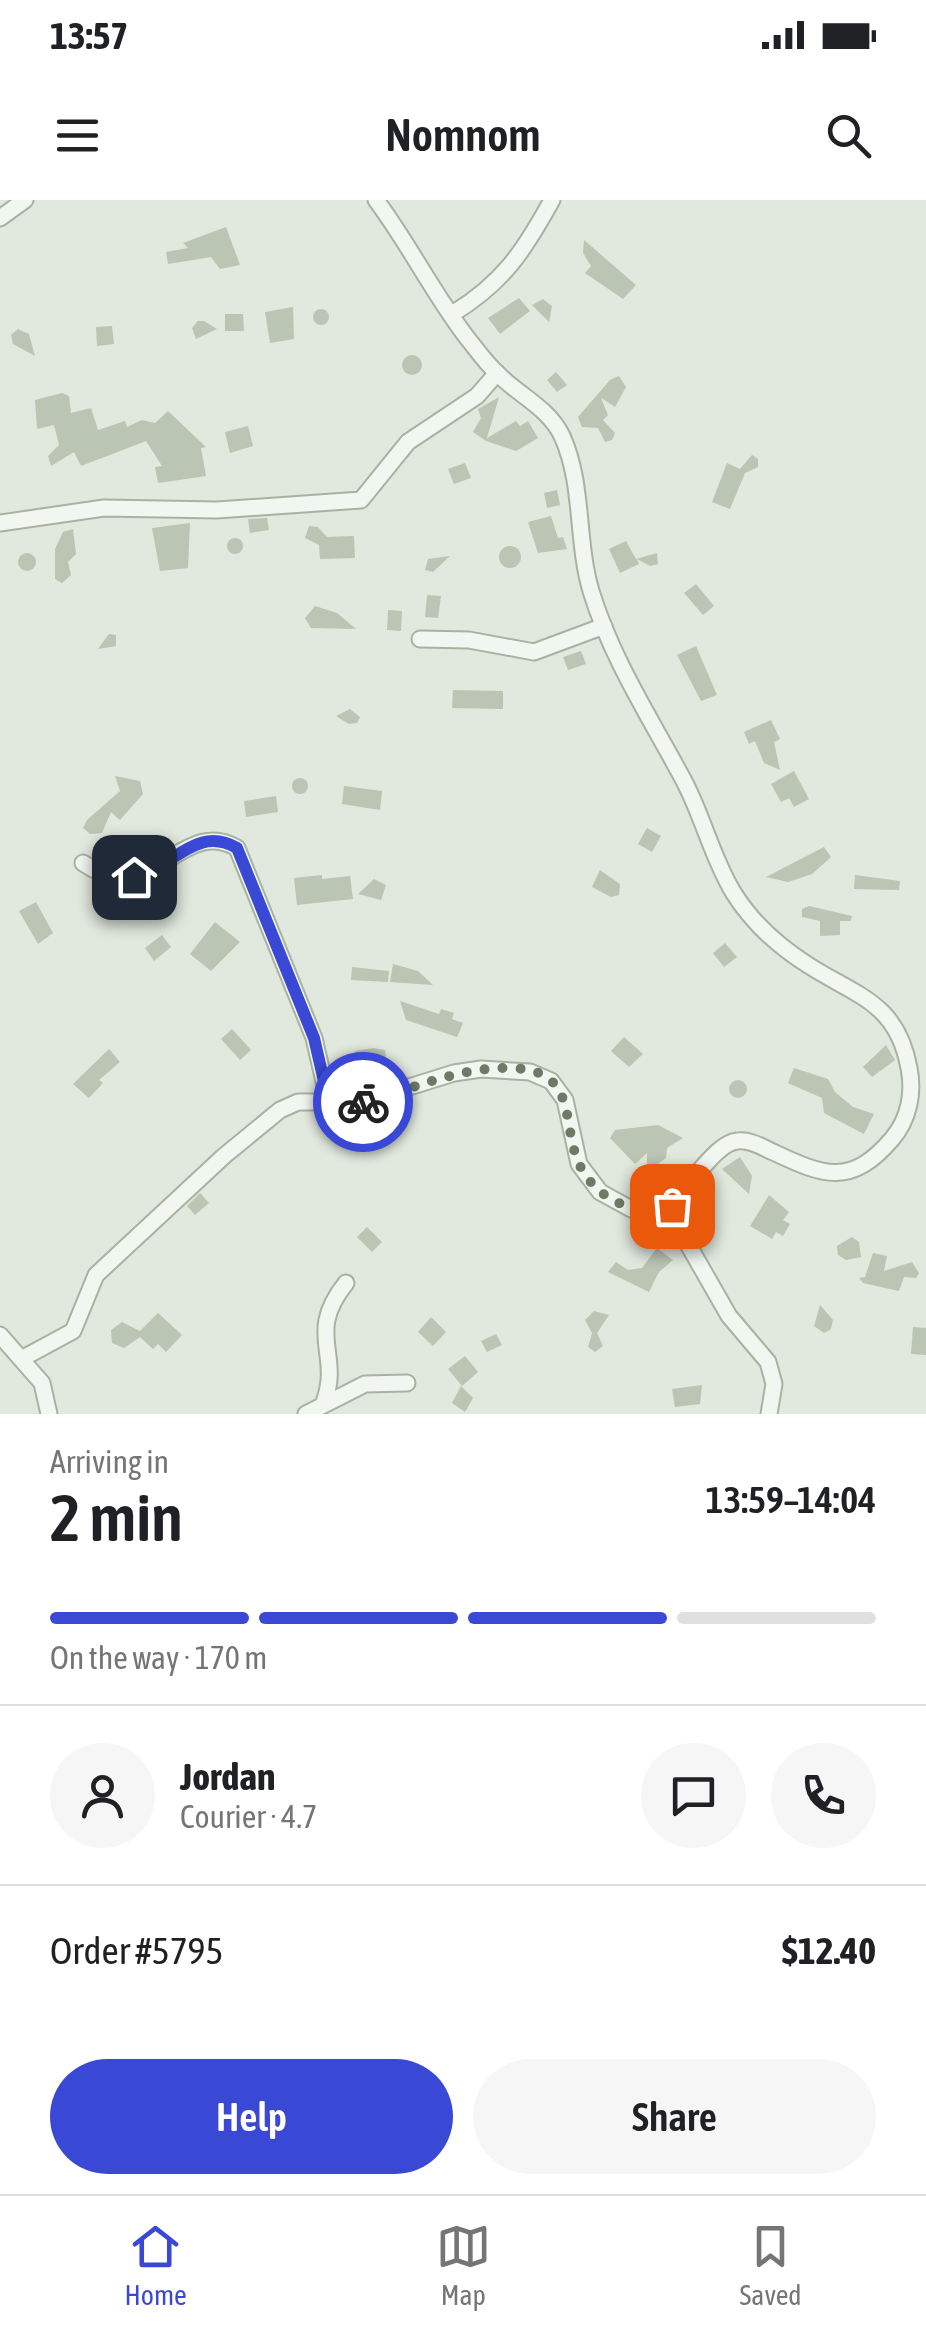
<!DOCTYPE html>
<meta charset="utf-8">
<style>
body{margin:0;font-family:"Asap Condensed",sans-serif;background:#f6f6f6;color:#202124;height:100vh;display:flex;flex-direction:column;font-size:38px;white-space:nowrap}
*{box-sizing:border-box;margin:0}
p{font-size:32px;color:#757577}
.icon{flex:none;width:55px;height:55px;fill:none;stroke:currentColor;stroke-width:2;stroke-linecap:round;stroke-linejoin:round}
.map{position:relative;height:1214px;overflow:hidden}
.panel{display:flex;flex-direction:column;background:#fff;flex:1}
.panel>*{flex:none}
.pin{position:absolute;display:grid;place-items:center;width:85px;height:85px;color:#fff;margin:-42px;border-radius:20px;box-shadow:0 5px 15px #0006}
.courier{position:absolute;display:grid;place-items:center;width:100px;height:100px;margin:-50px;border:8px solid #3a48d6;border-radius:50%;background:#fff;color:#222;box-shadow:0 2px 12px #0007}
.headline em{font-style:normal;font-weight:600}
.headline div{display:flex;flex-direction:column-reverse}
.headline{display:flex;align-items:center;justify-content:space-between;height:170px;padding:0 50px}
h1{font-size:65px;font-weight:600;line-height:75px}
.bar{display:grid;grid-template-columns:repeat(4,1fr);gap:15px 10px;align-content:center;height:120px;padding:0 50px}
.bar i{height:12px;border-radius:8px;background:#e0e0e0}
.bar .active{background:#3a48d6}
.bar p{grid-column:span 4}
.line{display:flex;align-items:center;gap:25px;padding:0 50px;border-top:2px solid #e0e0e0}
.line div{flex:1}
.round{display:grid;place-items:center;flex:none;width:105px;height:105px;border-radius:52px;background:#f6f6f6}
.primary-button{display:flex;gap:20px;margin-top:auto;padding:20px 50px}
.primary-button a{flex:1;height:115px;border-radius:60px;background:#3a48d6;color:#fff;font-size:40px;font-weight:600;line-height:115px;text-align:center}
.primary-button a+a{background:#f6f6f6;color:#202124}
.status{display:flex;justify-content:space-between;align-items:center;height:70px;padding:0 50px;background:#fff;direction:ltr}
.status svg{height:28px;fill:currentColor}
header{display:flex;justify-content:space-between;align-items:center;height:130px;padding:0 50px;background:#fff;font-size:45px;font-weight:600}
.dock{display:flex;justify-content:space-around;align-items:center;height:140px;border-top:2px solid #e0e0e0;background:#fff;font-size:28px;color:#757577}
.dock a{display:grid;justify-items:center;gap:5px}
.dock .active{color:#3a48d6}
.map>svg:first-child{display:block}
.building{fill:#bac5b4}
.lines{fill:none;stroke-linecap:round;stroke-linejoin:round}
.street-casing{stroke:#a8b2a2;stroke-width:19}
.street{stroke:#f2f6f0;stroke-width:15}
.done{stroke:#6d7b66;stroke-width:10;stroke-dasharray:0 18}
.route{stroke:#3a48d6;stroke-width:12}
</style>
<div class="status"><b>13:57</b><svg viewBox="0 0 49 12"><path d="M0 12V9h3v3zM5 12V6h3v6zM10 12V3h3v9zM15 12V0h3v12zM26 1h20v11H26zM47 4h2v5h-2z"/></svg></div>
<header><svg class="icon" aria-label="menu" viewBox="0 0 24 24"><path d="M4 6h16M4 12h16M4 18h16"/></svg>Nomnom<svg class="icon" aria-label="search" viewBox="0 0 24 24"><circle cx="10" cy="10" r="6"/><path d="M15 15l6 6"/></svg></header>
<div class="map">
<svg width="926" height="1214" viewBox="0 0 926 1214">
<rect width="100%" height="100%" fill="#e1e8dd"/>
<g class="building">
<path d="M226,27L240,65L220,69L211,57L168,64L166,52L188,48L183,43Z"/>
<path d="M584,40L636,85L623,99L585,73L591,66L583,53Z"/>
<path d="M519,98L530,111L500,134L488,118Z"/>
<path d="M543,99L552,106L549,122L532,105Z"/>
<path d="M293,107L294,139L270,143L265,112Z"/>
<circle cx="321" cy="117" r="8"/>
<path d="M225,114H243L244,131H225Z"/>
<path d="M198,121H204L217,129L196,139L192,128Z"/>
<path d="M112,126L114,144L97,146L96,127Z"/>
<path d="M18,129L29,134L35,156L13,144L11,135Z"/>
<circle cx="412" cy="165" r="10"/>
<path d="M556,172L567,185L557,192L547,180Z"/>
<path d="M619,176L626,187L615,207L601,198L608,215L603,220L615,233L612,240L605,242L598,228L582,227L578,217L610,180Z"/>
<path d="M62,193L69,196L71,213L91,208L98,230L125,221L127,227L142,220L155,223L168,211L206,247L201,248L206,276L158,283L155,267L162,266L146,241L81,266L74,252L51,266L48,256L59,245L54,225L37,229L35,200Z"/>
<path d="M499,197L487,238L516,221L520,226L528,221L538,238L516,251L486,241L473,232L481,218L478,209Z"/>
<path d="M248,226L253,246L230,253L225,232Z"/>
<path d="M752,255L758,259V267L745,273L730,309L712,302L727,263L740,269Z"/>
<path d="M465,263L471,278L454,284L448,269Z"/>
<path d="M557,290L560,305L547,308L544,293Z"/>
<path d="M551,316L558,338L563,337L567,349L538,353L528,322Z"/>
<path d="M267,318L269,330L250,333L248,319Z"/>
<path d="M190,323L188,368L160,371L152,328Z"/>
<path d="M309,326L318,327L327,337L354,336L355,358L320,359L319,345L305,338Z"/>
<path d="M73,329L76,354L68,362L71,375L62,383L55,379V349L63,332Z"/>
<circle cx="235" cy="346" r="8"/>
<path d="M626,341L636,359L657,353L658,364L650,366L637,359L639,364L620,373L609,349Z"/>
<circle cx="510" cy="357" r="11"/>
<circle cx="27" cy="362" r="9"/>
<path d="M450,356L433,372L425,370L428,359Z"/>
<path d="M696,384L714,406L703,415L684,393Z"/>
<path d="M427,395L441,396L438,418L425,417Z"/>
<path d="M315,406L337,413L356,429L311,428L305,418Z"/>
<path d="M388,410L402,411L401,431L387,430Z"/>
<path d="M109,434L116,435V446L98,449Z"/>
<path d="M696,446L717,495L701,501L677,455Z"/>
<path d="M581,451L586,464L568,470L563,457Z"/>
<path d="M453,490L503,491V509L452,508Z"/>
<path d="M350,509L360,517L357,523L349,524L336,516Z"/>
<path d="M771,520L780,539L774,542L780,570L764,563L755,541L749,544L744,532Z"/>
<path d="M794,571L809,599L794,607L789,598L781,602L771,584Z"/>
<path d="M115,576L140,581L143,594L120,620L111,612L102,633L90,634L83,628L87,620L120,591Z"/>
<circle cx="300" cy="586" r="8"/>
<path d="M344,586L382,591L380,610L342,604Z"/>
<path d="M276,596L278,612L246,617L244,601Z"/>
<path d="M647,628L661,636L652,652L638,644Z"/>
<path d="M824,647L831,657L812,674L788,682L766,677Z"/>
<path d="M600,670L620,684L619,695L611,697L592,687Z"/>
<path d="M322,675V679L350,676L353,699L297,705L294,678Z"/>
<path d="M855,675L900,681L899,690L854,689Z"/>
<path d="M374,679L386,685L381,700L358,694Z"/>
<path d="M36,702L53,733L38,744L19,711Z"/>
<path d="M809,706L852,716L851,721H840V735L820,736V721L802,717V709Z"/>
<path d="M215,722L240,742L211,771L190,754Z"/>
<path d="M162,735L171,747L154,761L145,748Z"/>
<path d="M725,743L737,757L724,767L713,753Z"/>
<path d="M393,764L418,771L433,785L390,782Z"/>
<path d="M352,767L389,771L388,782L351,780Z"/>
<path d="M400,801L439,814L441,809L454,813L452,819L463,823L457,837L406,820Z"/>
<path d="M232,829L251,850L240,860L221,839Z"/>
<path d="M624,837L643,854L629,867L611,851Z"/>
<path d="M886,845L895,860L872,877L863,867Z"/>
<path d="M374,848L385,850L387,865L358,870L355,851Z"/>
<path d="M109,849L120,862L99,880L103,883L89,898L73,884Z"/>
<path d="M794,868L828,879L835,892L853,907L874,914L864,934L824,913L822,898L788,883Z"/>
<circle cx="738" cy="889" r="9"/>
<path d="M658,925L683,938L667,948L666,958L655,966L662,980L654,988L647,982V953L635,964L610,938L615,930Z"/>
<path d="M740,957L752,976L749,994L722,969Z"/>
<path d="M200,993L209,1003L195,1015L187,1006Z"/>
<path d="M769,995L789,1012L783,1020L790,1024L783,1036L776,1032L772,1039L750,1026Z"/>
<path d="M367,1027L382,1042L372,1052L357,1037Z"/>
<path d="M852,1037L859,1042L861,1057L846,1060L838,1055L837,1046Z"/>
<path d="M657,1048L673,1060L659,1072L649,1092L608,1072L616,1062L628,1070L642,1068Z"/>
<path d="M873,1053L887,1056L884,1071L912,1062L919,1073L916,1078L904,1077L899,1091L863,1083L859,1078L865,1077Z"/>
<path d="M820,1105L833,1120L831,1129L824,1133L814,1126Z"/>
<path d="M594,1111L609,1115L597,1133L603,1146L595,1152L588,1147L592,1133L585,1120Z"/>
<path d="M158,1113L182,1135L166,1152L158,1144L153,1149L140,1137L124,1148L112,1143L111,1130L122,1122L140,1131Z"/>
<path d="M431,1117L446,1132L433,1146L418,1132Z"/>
<path d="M913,1127L926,1128V1155L911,1154Z"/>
<path d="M496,1134L502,1145L487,1152L481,1141Z"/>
<path d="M465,1156L478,1172L462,1186L448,1169Z"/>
<path d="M702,1185L700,1204L675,1207L672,1189Z"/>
<path d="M461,1186L473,1198L465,1212L452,1203Z"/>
</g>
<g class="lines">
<defs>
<g id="street">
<path d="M376,0C409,44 434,95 468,139C477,150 486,163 497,173C518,195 548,207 562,236C584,284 576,341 591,391C612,460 651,519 684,581C703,617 712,657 733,692C752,723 778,746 808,765C856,796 897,802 909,868C914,893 909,919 892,939C851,987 824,976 773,952C762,947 749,939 737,941C720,943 703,968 691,980C680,991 669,1001 673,1018L729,1116L768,1162L774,1184L769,1214"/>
<path d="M0,18L25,0"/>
<path d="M452,114C503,83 524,51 552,0"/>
<path d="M0,323L104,308L217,310L361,300L408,242L477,196L497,173"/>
<path d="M420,439L469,440L534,452L604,426"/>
<path d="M83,663C152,711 181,615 237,648L314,838L329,903"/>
<path d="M0,1135L42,1183L49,1214"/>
<path d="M23,1158L73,1131L96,1075L224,956L280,910L298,902H361L454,873L481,869L530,872L551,881L565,900L579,964L600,992L631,1009L673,1018"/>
<path d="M324,1202C342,1153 305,1134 346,1083"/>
<path d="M306,1214L365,1184L407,1183"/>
</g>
</defs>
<use href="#street" class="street-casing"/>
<use href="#street" class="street"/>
</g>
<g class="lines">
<path class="done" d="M363,902C411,890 453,869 504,868C588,866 555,933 586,976C607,1006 640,1011 673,1018L672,1006"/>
<path class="route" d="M134,677C172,669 196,624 237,648L314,838L329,903L363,902"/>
</g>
</svg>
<div class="pin" style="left:672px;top:1006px;background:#ea580c"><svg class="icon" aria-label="bag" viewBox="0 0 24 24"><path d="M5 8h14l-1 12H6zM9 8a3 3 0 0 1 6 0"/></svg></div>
<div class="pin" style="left:134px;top:677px;background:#1f2937"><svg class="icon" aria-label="home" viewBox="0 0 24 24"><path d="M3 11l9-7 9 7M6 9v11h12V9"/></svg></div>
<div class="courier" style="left:363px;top:902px"><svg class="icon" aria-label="bike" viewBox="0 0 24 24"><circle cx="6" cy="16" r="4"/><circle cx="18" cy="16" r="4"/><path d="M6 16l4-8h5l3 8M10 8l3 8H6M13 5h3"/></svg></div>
</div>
<section class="panel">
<div class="headline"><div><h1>2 min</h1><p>Arriving in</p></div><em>13:59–14:04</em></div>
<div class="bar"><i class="active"></i><i class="active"></i><i class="active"></i><i></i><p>On the way · 170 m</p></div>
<div class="line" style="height:180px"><a class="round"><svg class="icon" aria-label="person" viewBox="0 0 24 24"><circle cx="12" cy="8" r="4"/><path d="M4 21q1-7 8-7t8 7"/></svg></a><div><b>Jordan</b><p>Courier · 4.7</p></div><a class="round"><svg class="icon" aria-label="chat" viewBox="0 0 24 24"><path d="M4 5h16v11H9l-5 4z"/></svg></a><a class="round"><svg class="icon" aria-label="phone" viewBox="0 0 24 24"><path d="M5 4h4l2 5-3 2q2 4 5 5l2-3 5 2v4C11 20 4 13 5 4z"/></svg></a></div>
<div class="line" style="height:130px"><div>Order #5795</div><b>$12.40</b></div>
<div class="primary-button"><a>Help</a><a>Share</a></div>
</section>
<nav class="dock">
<a class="active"><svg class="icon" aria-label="home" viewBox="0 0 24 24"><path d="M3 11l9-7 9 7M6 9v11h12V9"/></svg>Home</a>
<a><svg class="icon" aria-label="map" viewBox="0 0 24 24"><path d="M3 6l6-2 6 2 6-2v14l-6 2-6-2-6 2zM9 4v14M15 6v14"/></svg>Map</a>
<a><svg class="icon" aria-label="saved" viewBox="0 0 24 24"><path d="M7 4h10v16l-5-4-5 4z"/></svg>Saved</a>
</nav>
